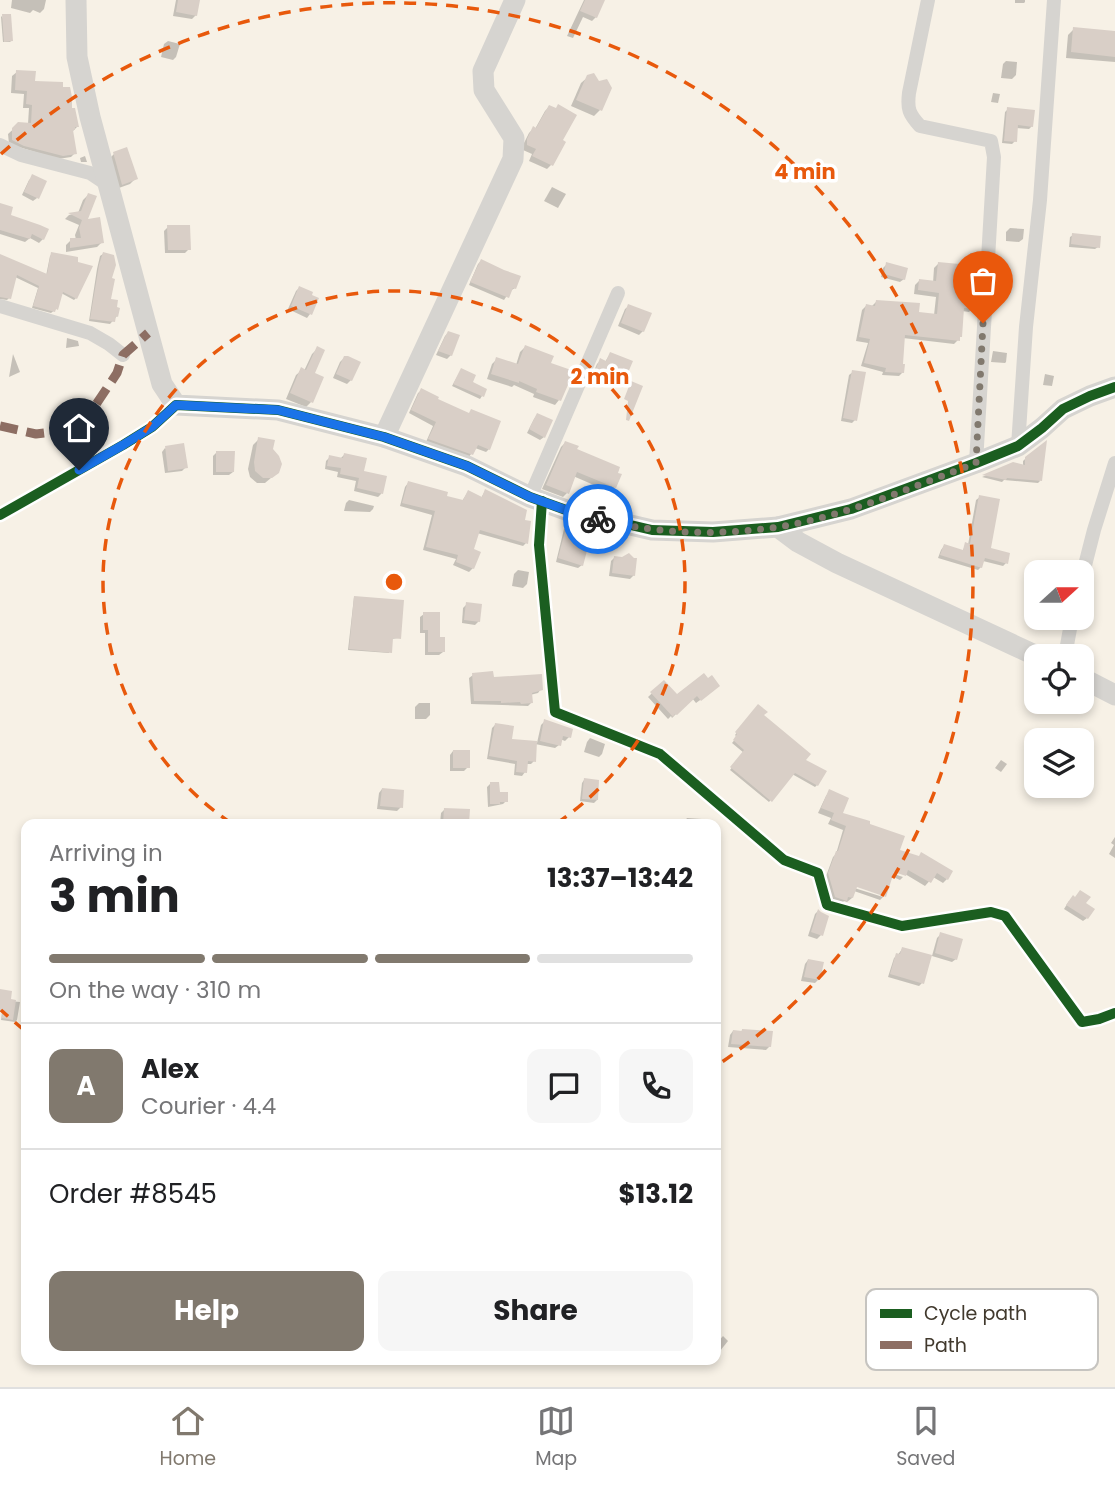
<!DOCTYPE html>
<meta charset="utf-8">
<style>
body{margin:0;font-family:Poppins,sans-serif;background:#f6f6f6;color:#202124;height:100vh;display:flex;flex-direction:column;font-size:26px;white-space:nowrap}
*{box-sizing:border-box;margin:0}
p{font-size:23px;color:#757577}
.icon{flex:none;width:38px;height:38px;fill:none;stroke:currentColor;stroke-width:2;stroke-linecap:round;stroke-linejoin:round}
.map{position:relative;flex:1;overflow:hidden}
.sheet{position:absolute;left:21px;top:819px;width:700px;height:546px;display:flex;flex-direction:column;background:#fff;border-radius:14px;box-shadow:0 4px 10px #0003}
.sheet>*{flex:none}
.needle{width:46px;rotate:69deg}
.controls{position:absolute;left:1024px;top:560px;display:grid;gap:14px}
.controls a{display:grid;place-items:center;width:70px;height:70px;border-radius:14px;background:#fff;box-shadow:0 4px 10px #0003;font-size:35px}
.pin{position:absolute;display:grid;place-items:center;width:60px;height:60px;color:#fff;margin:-72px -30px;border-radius:50% 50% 50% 0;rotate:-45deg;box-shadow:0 0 7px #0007}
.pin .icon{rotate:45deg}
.courier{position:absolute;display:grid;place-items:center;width:70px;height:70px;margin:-35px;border:5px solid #1a73e8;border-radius:50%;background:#fff;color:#222;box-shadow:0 2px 9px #0007}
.summary em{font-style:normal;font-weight:700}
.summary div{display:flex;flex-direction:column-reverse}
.summary{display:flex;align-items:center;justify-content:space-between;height:119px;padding:0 28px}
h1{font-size:46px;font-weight:700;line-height:52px}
.bar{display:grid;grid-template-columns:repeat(4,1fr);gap:10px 7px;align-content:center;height:84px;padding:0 28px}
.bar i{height:9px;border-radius:5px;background:#e0e0e0}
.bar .selected{background:#81796e}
.bar p{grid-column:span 4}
.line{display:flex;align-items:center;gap:18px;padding:0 28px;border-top:2px solid #e0e0e0}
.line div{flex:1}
.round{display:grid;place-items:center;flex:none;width:74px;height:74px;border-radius:14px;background:#f6f6f6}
.button{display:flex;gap:14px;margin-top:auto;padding:14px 28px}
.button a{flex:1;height:80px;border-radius:14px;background:#81796e;color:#fff;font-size:28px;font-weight:700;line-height:80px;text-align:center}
.button a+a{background:#f6f6f6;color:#202124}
.menu{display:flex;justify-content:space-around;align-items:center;height:98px;border-top:2px solid #e0e0e0;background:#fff;font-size:19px;color:#757577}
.menu a{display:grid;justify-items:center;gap:4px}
.menu .selected{color:#81796e}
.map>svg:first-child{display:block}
.shadow{fill:#0003}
.building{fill:#d9cfc7}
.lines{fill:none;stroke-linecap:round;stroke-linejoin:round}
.street{stroke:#d6d4d0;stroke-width:14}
.secondary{stroke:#d6d4d0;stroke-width:21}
.quiet{stroke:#8d6e63;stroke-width:9;stroke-dasharray:18 9;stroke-linecap:butt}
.cycleway-casing{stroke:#fff;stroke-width:15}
.cycleway{stroke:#1b5e20;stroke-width:10}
.done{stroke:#81796e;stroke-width:7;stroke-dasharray:0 12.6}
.route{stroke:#1a73e8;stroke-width:9}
.ring{fill:none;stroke:#e8590c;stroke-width:3.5;stroke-dasharray:12 9}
.key{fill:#fff;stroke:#c6c4c0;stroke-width:2}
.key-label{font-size:19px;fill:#41392d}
.centre{fill:#e8590c;stroke:#fff;stroke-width:3.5}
.ring-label{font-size:21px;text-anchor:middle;font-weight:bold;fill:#e8590c;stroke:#fff;stroke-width:7;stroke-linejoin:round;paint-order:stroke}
</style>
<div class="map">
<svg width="1115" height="1387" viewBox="0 0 1115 1387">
<rect width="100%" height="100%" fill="#f7f1e6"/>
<g class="shadow">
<path d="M12,0H46L44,9L40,13L33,10L30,13L11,8Z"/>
<path d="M176,0H198L196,15L192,19L173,16Z"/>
<path d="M584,0H603L596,17L592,21L583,17L573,38L567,36Z"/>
<path d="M1015,0H1025V2L1024,3H1015Z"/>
<path d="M2,16L11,41L10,42H3L1,17Z"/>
<path d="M1074,29L1115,33V62L1066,58L1068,35Z"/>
<path d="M168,41L180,44L176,57L173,60L161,57L164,44Z"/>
<path d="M1006,61L1017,62L1016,75L1012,79L1001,78L1003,64Z"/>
<path d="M17,72L70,110L77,127L73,131L71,130L75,153L71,157L58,159L9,144L8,134L19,124H28L29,108H23L24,94L11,93L12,76Z"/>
<path d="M588,77L600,110L594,116L571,106L581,83Z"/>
<path d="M993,93L1000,94L998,103L991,102Z"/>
<path d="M549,107L561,141L551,165L547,169L529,161L532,154L523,150V145L529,133L533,129H535L545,111Z"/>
<path d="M1008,109L1032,126L1029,129L1016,128L1015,141L1012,144L1002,143L1005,112Z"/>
<path d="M114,154L136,178L130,184L116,189L108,160Z"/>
<path d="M85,156L87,162H81L80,158Z"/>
<path d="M33,177L37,198L33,201L22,195L29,180Z"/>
<path d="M552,187L566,194L558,208L544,201Z"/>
<path d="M88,195L86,222L102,242L97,247L66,252V245L71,240H76L75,235L79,225L65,219L69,215L78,213L83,200Z"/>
<path d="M0,205L9,217L43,239L39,243L30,238L25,242L0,234Z"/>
<path d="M168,227L189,249L185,253H165L164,231Z"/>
<path d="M1010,228L1024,229L1023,239L1019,242L1006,241V232Z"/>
<path d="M1073,235L1098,247L1095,249L1069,247L1070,237Z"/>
<path d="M52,254L76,298L74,300L61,293L56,309L51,313L32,308L38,288L15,277L9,298L7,300L0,299V256L46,276L50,256Z"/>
<path d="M103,254L109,280V300L117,316L110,324L89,321L97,269L100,256Z"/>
<path d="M971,255L973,308L969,312L962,311L958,340L954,344L903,338V372L899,376L882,375L883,372L861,366L868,343L856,341L862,310L866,306H872L876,302L917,313L934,315L936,297L914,294L915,285L919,281L933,283L934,268L938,264L967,266V259Z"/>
<path d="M481,261L515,288L510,291L504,300L469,285L478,264Z"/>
<path d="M887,264L904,279L900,282L881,277L883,268Z"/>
<path d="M299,288L310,314L307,318L288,309L296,291Z"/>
<path d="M629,306L643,331L639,335L618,326L625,309Z"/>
<path d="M448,333L451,355L447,359L436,355L445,336Z"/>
<path d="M67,338L78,341L79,346L66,348Z"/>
<path d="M525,347L549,364L559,400L555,405L533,397L534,394L514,385L512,387L487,379L492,364L497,359L516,365L520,352Z"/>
<path d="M318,348L311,402L306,407L286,399L296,375L302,370L304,371L312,354Z"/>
<path d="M993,351L1007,353L1006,362L1005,363L991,362Z"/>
<path d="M13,354L20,372L9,377Z"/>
<path d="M610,354L626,374L622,378L609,372L605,381L602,385L590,380L597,364L601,360L605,362Z"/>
<path d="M344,358L351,380L347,384L333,378L340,362Z"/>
<path d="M461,370L482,396L480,399L452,386Z"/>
<path d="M853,372L855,420L852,423L841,421L849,375Z"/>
<path d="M1045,374L1054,376L1052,386L1043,385Z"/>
<path d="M422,390L435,399L489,449L486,452L475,448L469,457L426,442L433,426L409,413L418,393Z"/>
<path d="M537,415L544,437L540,440L527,433L534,419Z"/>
<path d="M259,439L271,450L278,472L265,483H257L250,477L248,469L253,445Z"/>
<path d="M565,443L575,450L615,487L610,492L573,476L567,493L563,497L542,489L561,447Z"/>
<path d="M165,448L186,467L182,471L165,473L162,452Z"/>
<path d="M217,452L233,472L229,475H213V456Z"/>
<path d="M344,455L362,472L385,478L381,494L378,497L354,491L356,481L337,477L338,472L325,469L326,461L330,457L340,459Z"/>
<path d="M1026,458L1040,481L1038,483L1004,480L1002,482L982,477L1013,464L1023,466V461Z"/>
<path d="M408,483L445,497L462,501L468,492L481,498L485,491L523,521L526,543L523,546L477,533L472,550L473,568L469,572L453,565L456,559L423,550L432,515L400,506L405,487Z"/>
<path d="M980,497L989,550L1006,563L1003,566L983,561L981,567L978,570L938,558L941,550L944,546L962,552L966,544L968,545L976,500Z"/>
<path d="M349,500L374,506L373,509L370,512L344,511L346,503Z"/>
<path d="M568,526L570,539L582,565L578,568L556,562L564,529Z"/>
<path d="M615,557L623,558L634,575L630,579L609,576L611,561Z"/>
<path d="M518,570L529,572L527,584L523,588L512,586L514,574Z"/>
<path d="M354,597L399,638L391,639L389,653L348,650Z"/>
<path d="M467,604L479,621L475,625L462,623L463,608Z"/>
<path d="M424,614L438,639L443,652L439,655H425V633H420V617Z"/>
<path d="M473,675L492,678L541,689L538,693L530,695L531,703L528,706L471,704L469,678Z"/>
<path d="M664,682L677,697L714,690L696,703L692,698L672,718L671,716L668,719L648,697Z"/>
<path d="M419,703H430V715L426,719H415V707Z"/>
<path d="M758,706L762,716L804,760L817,785L815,787L792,774L769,802L730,770L744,753L732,743L737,737L735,735Z"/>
<path d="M545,721L569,737L565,741L560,739L559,745L555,748L535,744L534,761L531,764H526L525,772L522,776L514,775L515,764L487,759L492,728L495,725L510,740L537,743L541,725Z"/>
<path d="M590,738L605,744L602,754L599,757L584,752L587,742Z"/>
<path d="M453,751L468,767L464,771H450V755Z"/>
<path d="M1001,760L1007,764L1001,772L995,768Z"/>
<path d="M584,780L597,800L594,803L580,801L582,783Z"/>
<path d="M490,784L498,794L506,801L503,804L488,807L487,787Z"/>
<path d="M382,789L401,807L397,811L377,809L379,793Z"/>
<path d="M830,791L841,814L898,852L918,858L947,879L943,883L933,877L925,886L905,874L886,868L885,871L903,877L900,880L891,876L849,883L848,886L883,897L880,900L854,891L852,898L847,902L844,901L841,904L831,901L825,879L833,857L836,854L843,830L828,824L831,818L818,813L826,796Z"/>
<path d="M444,810L468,811L467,824H440L441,813Z"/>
<path d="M687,818L702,819V824H683Z"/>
<path d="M610,823L649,824H609Z"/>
<path d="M1115,837V858L1109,854L1114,845L1111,843Z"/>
<path d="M1069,901L1087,918L1083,921L1064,909Z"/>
<path d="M818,911L821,935L817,939L808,936L815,914Z"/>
<path d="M941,934L956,959L952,962L932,956L937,938Z"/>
<path d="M902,949L922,983L919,986L888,977L894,958L898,955Z"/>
<path d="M808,960L818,980L815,983L801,981L805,964Z"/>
<path d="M0,990L9,1001L20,1002L17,1020L15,1022L1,1020L2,1012H0Z"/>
<path d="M742,1030L770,1046L766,1050L728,1047L730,1035L733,1031L741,1032Z"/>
<path d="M723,1336L728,1341L716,1356V1344Z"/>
</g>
<g class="building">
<path d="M178,0H200L197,16L176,12Z"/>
<path d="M585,0H605L597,18L580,11Z"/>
<path d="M2,14H11L13,41L4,42Z"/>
<path d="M1073,27L1115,31V57L1071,52Z"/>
<path d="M16,70L36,71L35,81L63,82V87H70L72,97V108H75L79,127H75V130H73L77,154L63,156L24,146L12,140V128L18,122L31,123L32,105L26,104L27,91L15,90Z"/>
<path d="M594,73L599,81L607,79L612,88L602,111L576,100L587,75Z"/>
<path d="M558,104L577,115L563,140L566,142L553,166L532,156L536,149L527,145V139L533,126L536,128L549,105L556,108Z"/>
<path d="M1007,107L1035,110L1033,127L1018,125L1017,142L1004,141Z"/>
<path d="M127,147L138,179L122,185L113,152Z"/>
<path d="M32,174L47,181L39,199L24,192Z"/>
<path d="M88,193L97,196L88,219L100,217L104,243L70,248V238H81L79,228L82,220L68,213L81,211Z"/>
<path d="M0,203L13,207L11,215L40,225L49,229L44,240L32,234L30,239L0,230Z"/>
<path d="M167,225H190L191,250H168Z"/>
<path d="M1072,233L1101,236L1100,248L1071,244Z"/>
<path d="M51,252L78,257V262L93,266L77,299L63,292L58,310L56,309L55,312L33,306L39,286L17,275L11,299L0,297V254L47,274Z"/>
<path d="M103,252L114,255L116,265L112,278L115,279L111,299L118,300L117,307L120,308L118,317L116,316L115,322L90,319L99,265Z"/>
<path d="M970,253H979L975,309L964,308L962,337H960V341L905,335L903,364H905L904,373L885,372L886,368L864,363L870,339L859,337L866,304L875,306L876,300L920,303L919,312L937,314L939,293L918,290L919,279L936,281L938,262L970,265Z"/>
<path d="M481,259L504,270L521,276L516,289L513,288L509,298L470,282Z"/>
<path d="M886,262L908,268L905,280L884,274Z"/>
<path d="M299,286L313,292L312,295L319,298L312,315L291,306Z"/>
<path d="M628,304L652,313L644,332L621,323Z"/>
<path d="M448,331L460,335L452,356L438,351Z"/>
<path d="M525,345L554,356L551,363L574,371L561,401L536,392L537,389L519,381V383L491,374L496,357L518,364Z"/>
<path d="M317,346L325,350L315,373L324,377L313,403L290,393L301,367L306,370Z"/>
<path d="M610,352L633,361L627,375L612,369L607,382L593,376L600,358L606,361Z"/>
<path d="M344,356H348L361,362L352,381L336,374Z"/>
<path d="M461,368L476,375L473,382L487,389L484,397L453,384Z"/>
<path d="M852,370L866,372L857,421L843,418Z"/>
<path d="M631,381L643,386L629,421L626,420L628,401L624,399Z"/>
<path d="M421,388L439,397L438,399L469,413L471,409L501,421L490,450L478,445L473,455L428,439L436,422L411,410Z"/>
<path d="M537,413L553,420L545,438L529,429Z"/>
<path d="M258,437L275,440L273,449L279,456L282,464L279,473L272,478H263L255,471L254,462Z"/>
<path d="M1047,440L1042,481L1007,478L1006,480L982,475L1013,462L1025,465V457Z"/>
<path d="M565,441L579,446L577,449L620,467L618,473L622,474L616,488L577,472L569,494L546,485Z"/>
<path d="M184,443L188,468L168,471L165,446Z"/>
<path d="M216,451H235L234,472H216Z"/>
<path d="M344,453L367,458L364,471L387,476L383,494L357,488L359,478L340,474L341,468L327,466L329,455L343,458Z"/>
<path d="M408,481L448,492L447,496L463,500L468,490L482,497L485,489L527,510L525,520L531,521L528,544L480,530L474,549L481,552L474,569L456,562L458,555L426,547L435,511L402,503Z"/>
<path d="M979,495L1000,499L991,548L1010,553L1008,564L985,558L982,568L940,555L944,544L963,550L965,542L970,544Z"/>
<path d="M567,524L577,526L572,538L589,543L583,566L558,558Z"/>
<path d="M629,553L634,558H637L635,576L612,573L614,556L622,557Z"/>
<path d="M354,596L404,600L401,639L393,638L392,653L349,649Z"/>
<path d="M466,602L482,604L480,622L464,620Z"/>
<path d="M423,612H440V637H445V652H428V630H423Z"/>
<path d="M493,671L494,677L542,674L543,690L532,693L533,703L521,704L520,702L501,703V701H474L472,673Z"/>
<path d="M704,673L708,678L712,675L720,686L701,701L697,696L677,715L675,714L673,717L650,692L664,680L677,694Z"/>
<path d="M758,704L768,712L764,715L811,754L806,760L827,771L818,786L795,773L772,802L730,767L744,750L733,740L737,734L735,732Z"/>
<path d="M544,719L573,729L571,738L563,736L561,746L540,741Z"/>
<path d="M495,723L514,726L512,739L537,741L536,762L528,761L527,773L516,772L517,761L489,756Z"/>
<rect x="453" y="750" width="17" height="18"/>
<path d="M584,778L599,780L598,800L582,799Z"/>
<path d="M490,782H499L500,792H508V802H500V804H490Z"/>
<path d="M382,788L404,790L403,808L380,806Z"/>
<path d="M829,789L849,798L843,813L870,821V824L905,836L900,850L919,856L921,852L953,871L948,880L937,873L931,883L908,870L906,876L894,872L886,897L857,887L853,898L848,897L847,901L835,897L828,873L836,851H838L846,826L831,820L834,813L821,808Z"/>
<path d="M444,808L470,809L469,824H443Z"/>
<path d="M1080,890L1091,897L1086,903L1095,909L1088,919L1066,905L1073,895L1075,897Z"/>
<path d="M818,909L821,912L829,916L823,936L811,932Z"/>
<path d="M940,932L963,939L957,960L935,953Z"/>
<path d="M902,947L932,955L924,984L890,974L896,953L900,954Z"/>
<path d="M808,959L824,962L820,980L804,977Z"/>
<path d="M0,989L12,991L11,999L16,1000L13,1020L2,1018L3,1010H0Z"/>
<path d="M742,1029L773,1031L771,1047L731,1044L733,1030L742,1031Z"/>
</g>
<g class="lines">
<g class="street">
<path d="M928,0L909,93C907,109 909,114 920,126L991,141L994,157L976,463"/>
<path d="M0,145L21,155L90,173L108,185"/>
<path d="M0,306L90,333L109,344L123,355"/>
<path d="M1018,446L1026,327L1040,200L1054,0"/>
<path d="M530,497L618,293"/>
<path d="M542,501L539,545L555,712L660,754L784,860L818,873L827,905L902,926L991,912L1005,916L1082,1022L1099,1019L1115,1013"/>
<path d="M0,515L123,445L152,427L176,405"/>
<path d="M1082,577L1094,530L1115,463"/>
<path d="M1065,656L1072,618"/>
</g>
<g class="secondary">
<path d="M76,0L77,57L90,117L162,384L176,405L278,410L384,437L467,466L530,497L566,510L652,530L713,532L778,527L851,509L976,463L1018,446L1042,428L1063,409L1090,396L1115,387"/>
<path d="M384,437L513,159L514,138L484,90L483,71L515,0"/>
<path d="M778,527L798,542L837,563L1037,656"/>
<path d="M1082,678L1115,695"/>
</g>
<path class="quiet" d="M0,426L36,434L61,431L75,425L91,412L117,373L123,355L148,333"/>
<defs>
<g id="cycleway">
<path d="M542,501L539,545L555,712L660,754L784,860L818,873L827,905L902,926L991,912L1005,916L1082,1022L1099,1019L1115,1013"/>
<path d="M0,515L123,445L152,427L176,405L278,410L384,437L467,466L530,497L566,510L652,530L713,532L778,527L851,509L976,463L1018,446L1042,428L1063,409L1090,396L1115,387"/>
</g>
</defs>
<use href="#cycleway" class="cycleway-casing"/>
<use href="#cycleway" class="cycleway"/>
</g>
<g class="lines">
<path class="done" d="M598,519C656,534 719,536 778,527C846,516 912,487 976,463L983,323"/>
<path class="route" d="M79,470L123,445L152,427L176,405L278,410L384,437L467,466L530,497L566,510L598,519"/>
</g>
<g class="ring">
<path d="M231 823A291 291 0 1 1 557 823"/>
<path d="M24 1030A581 581 0 0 1 1 1010M1 154A581 581 0 1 1 719 1064"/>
</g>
<rect x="866" y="1289" width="232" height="81" rx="10" class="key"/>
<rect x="880" y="1309" width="32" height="9" fill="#1b5e20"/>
<rect x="880" y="1341" width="32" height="8" fill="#8d6e63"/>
<g class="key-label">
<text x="924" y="1320">Cycle path</text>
<text x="924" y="1352">Path</text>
</g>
<circle cx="394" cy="582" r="10" class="centre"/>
<g class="ring-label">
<text x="805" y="179">4 min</text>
<text x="600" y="384">2 min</text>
</g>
</svg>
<div class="controls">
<a><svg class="needle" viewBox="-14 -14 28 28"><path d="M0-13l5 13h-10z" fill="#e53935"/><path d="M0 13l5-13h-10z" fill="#757577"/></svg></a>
<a><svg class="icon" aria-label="locate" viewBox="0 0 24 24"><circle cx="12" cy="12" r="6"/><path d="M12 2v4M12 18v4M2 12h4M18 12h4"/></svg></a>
<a><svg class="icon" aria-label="layers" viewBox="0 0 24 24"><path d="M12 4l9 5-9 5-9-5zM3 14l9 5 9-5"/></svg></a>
</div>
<div class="pin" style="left:983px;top:323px;background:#ea580c"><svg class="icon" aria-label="bag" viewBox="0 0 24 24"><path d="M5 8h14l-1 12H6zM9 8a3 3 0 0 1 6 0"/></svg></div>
<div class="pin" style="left:79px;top:470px;background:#1f2937"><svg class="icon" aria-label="home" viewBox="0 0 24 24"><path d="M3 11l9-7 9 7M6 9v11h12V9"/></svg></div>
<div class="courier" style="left:598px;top:519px"><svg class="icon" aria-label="bike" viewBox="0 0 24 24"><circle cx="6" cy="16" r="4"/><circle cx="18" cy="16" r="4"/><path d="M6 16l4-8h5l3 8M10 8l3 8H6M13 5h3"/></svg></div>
<section class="sheet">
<div class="summary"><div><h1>3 min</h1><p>Arriving in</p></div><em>13:37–13:42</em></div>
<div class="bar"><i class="selected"></i><i class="selected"></i><i class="selected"></i><i></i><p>On the way · 310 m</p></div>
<div class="line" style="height:126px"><b class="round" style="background:#81796e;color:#fff">A</b><div><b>Alex</b><p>Courier · 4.4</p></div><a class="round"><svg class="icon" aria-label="chat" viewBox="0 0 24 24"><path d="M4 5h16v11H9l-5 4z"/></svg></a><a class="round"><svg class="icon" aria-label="phone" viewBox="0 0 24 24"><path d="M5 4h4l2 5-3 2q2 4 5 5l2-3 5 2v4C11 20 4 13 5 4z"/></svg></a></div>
<div class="line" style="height:91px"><div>Order #8545</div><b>$13.12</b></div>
<div class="button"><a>Help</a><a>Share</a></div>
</section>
</div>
<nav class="menu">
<a class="selected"><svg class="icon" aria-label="home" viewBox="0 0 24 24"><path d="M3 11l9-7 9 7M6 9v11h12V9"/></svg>Home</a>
<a><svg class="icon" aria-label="map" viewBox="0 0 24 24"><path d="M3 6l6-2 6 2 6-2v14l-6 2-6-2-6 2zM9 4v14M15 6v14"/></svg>Map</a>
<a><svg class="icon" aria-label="saved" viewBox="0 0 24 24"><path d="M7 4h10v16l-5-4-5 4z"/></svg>Saved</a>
</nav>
